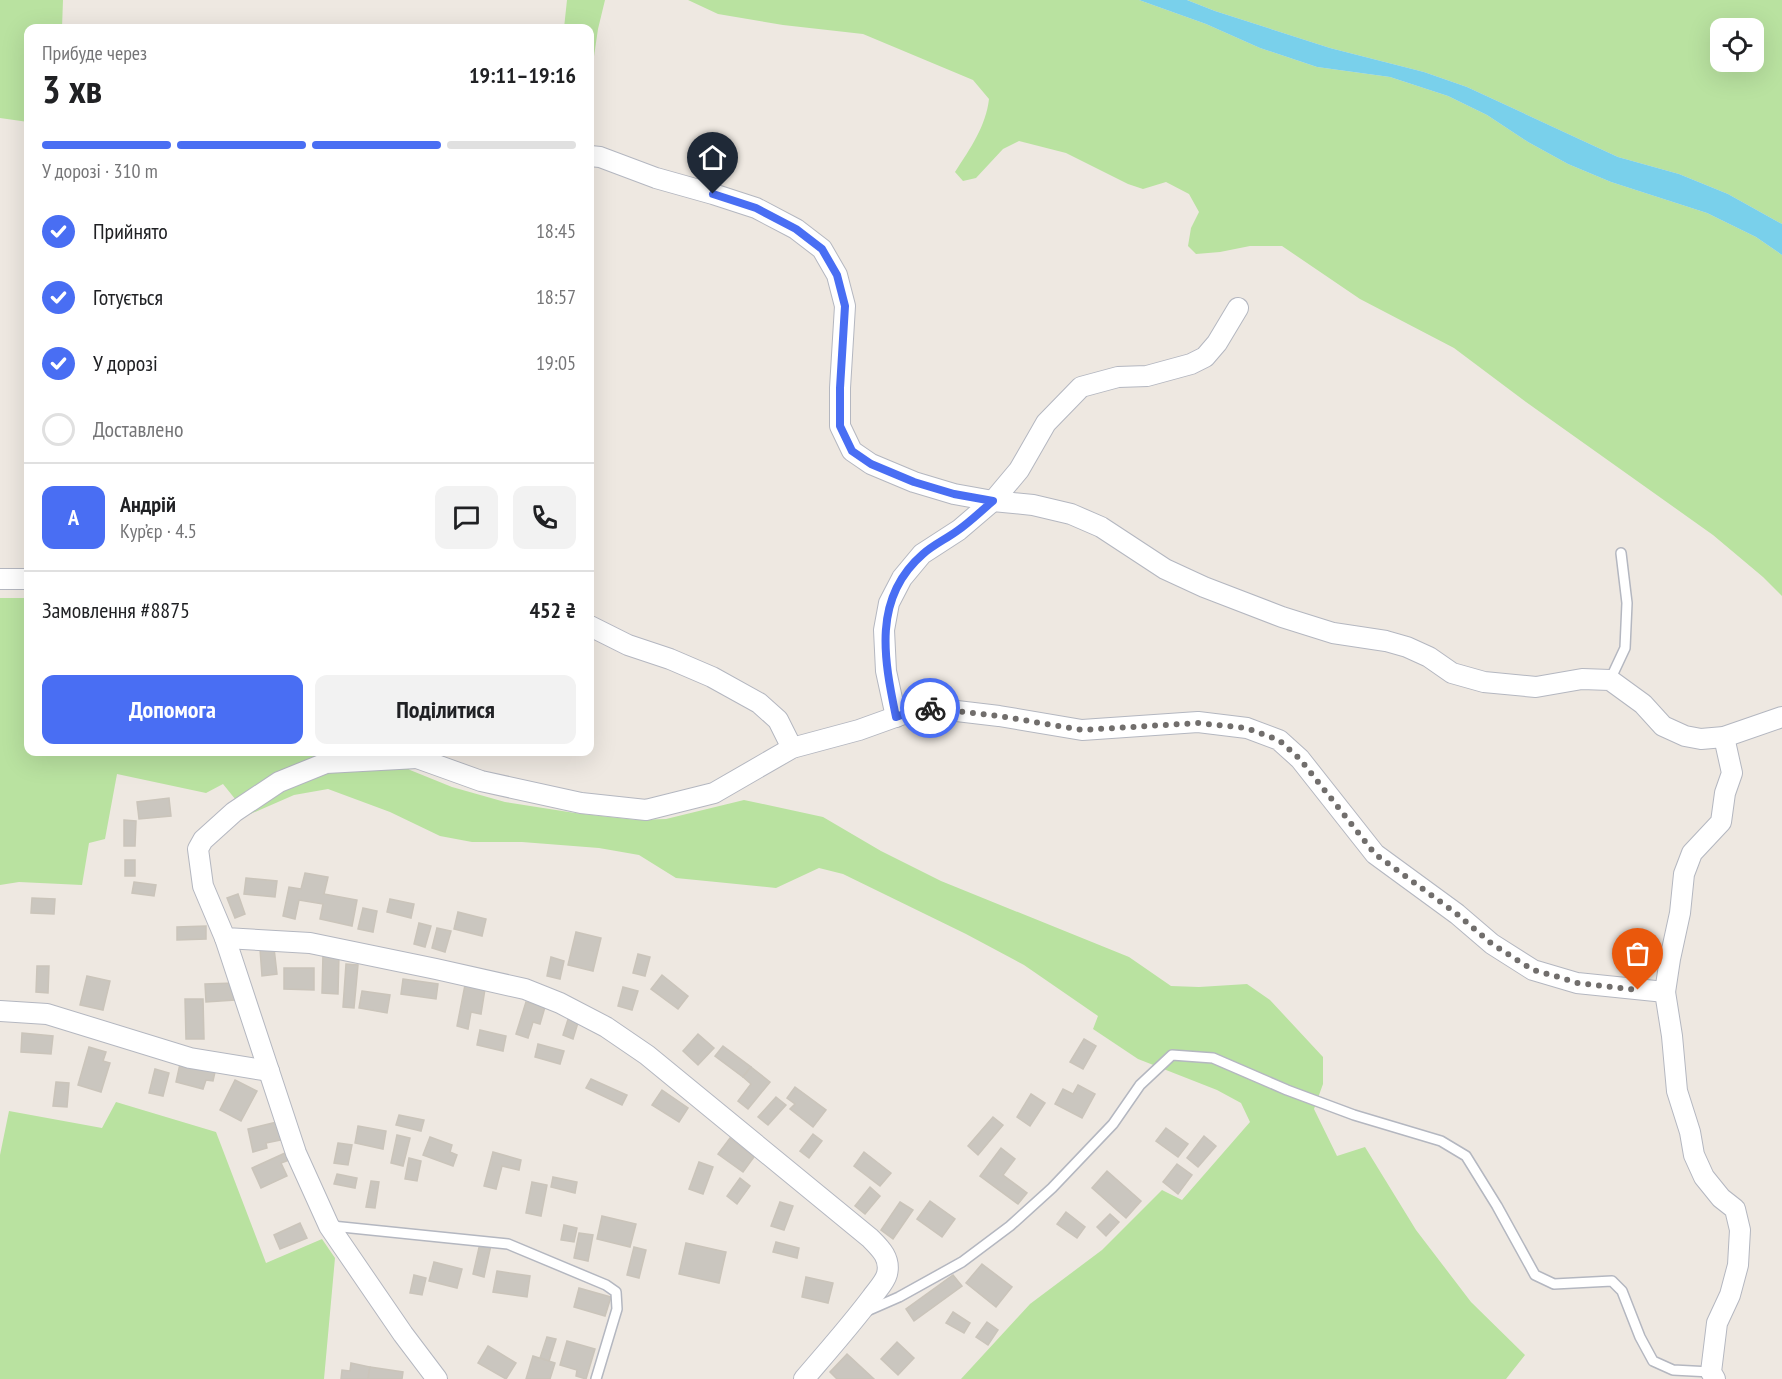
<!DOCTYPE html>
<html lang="uk">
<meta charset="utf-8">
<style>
body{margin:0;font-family:"PT Sans Narrow",sans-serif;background:#f2f2f2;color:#202124;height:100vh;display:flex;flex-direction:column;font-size:22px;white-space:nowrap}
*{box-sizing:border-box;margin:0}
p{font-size:20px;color:#757577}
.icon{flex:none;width:33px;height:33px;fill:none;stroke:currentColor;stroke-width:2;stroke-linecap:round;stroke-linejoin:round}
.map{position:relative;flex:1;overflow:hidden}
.drawer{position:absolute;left:24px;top:24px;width:570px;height:732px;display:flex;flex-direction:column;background:#fff;border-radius:12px;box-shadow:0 6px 24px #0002}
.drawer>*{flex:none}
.buttons{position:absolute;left:1710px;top:18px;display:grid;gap:12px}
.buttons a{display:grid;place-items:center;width:54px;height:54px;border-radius:12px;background:#fff;box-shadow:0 6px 24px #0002;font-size:30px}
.pin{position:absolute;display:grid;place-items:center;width:51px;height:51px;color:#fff;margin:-62px -26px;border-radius:50% 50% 50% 0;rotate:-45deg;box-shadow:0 0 6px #0007}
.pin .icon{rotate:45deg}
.courier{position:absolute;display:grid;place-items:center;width:60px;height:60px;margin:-30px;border:4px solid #496ef3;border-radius:50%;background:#fff;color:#222;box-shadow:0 2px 8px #0007}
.head em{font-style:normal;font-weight:800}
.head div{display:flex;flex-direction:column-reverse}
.head{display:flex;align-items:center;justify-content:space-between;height:102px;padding:0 18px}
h1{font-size:39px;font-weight:800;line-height:45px}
.bar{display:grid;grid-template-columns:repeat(4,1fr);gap:9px 6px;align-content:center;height:72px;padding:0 18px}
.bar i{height:8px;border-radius:4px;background:#e0e0e0}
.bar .on{background:#496ef3}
.bar p{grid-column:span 4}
.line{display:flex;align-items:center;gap:15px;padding:0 18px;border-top:2px solid #e0e0e0}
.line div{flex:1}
.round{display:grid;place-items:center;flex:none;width:63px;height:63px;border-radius:12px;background:#f2f2f2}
ol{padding:0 18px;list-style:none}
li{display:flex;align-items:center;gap:18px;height:66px}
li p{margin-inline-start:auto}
li .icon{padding:6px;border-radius:50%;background:#496ef3;color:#fff;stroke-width:4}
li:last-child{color:#757577}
li i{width:33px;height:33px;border:3px solid #e0e0e0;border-radius:50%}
.action{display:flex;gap:12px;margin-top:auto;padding:12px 18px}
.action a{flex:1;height:69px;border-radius:12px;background:#496ef3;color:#fff;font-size:24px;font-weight:800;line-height:69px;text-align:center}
.action a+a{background:#f2f2f2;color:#202124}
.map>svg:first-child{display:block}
.green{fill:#b9e2a0;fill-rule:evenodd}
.water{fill:#79d0eb}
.building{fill:#cac6bf;stroke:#cac4ba;stroke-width:1.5}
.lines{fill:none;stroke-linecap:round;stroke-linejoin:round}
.lane-casing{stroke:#b4b7c0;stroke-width:12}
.street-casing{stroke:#b4b7c0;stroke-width:22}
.lane{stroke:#fff;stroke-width:9}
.street{stroke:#fff;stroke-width:20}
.done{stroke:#716e6c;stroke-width:6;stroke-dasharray:0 10.8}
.route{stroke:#496ef3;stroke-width:8}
</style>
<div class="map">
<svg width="1782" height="1379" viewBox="0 0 1782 1379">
<rect width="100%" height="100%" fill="#eee8e1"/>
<g class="green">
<path d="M0,0H63L62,28H28V122L0,118Z"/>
<path d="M567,0H605L598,29L592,70L590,72V28H564Z"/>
<path d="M688,0H1139L1206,24L1260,48L1317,67L1390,77L1448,96L1487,115L1528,142L1568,164L1611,182L1707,213L1756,237L1782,255V596L1763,577L1713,535L1526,402L1454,348L1360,299L1282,246H1250L1220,252L1196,254L1188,246L1191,228L1199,212L1189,194L1166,182L1143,189L1128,184L1066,153L1019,141L1003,149L976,178L963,181L955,172C970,149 986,126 989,99L973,80L863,34L783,25L718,14Z"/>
<path d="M1187,0H1782V224L1728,194L1679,174L1618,157L1467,87L1424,72L1330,48L1215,11ZM1720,28H1754V62H1720Z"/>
<path d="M0,598H28V752H384L410,770L452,787L505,802L575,813L637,820L666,819L744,800L823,817L881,851L941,881L1129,957L1171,986L1199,987L1247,984L1270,1000L1323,1057V1084L1314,1109L1337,1156L1365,1147L1416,1230L1471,1302L1525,1355L1506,1379H961L1030,1304L1102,1250L1162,1190L1182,1200L1250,1122L1241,1103L1217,1090L1138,1059L1093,1029L1098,1016L1024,965L966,934L843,874L819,868L776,888L676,878L639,855L599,848L522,842H472L440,836L390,812L328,789L294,795L248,815L223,784L206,793L117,774L105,839L89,843L82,885L19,882L0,885Z"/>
<path d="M116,1102L216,1132L266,1263L322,1239L335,1258L324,1379H0V1155L9,1111L102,1128Z"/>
</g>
<path class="water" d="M1139,0H1187L1215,11L1330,48L1424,72L1467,87L1618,157L1679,174L1728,194L1782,224V255L1756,237L1707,213L1611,182L1568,164L1528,142L1487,115L1448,96L1390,77L1317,67L1260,48L1206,24Z"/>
<g class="building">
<path d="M169,798L171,816L139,819L137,802Z"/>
<path d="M124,820L136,821L135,846H124Z"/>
<rect x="125" y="860" width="10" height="16"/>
<path d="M305,873L328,877L324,894L357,900L352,926L320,919L323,904L299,900L295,919L283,916L289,887L301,889Z"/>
<path d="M246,878L277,881L275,897L244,894Z"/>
<path d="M134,882L156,885L154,896L132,893Z"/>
<path d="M238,894L245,914L235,918L227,898Z"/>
<path d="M32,898L55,899L54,914L31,913Z"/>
<path d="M390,899L414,904L411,918L387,912Z"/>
<path d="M363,908L377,911L373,932L358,929Z"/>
<path d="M458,912L486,919L482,936L454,929Z"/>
<path d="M419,923L431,926L425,947L414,944Z"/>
<path d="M206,926V939L177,940V927Z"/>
<path d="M437,928L451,931L445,952L432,948Z"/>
<path d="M576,932L601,938L593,971L568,965Z"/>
<path d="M274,948L277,974L262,976L260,949Z"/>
<path d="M323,954L339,955L338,994L322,993Z"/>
<path d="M638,954L650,957L645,976L633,973Z"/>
<path d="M551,957L564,961L560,979L547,976Z"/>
<path d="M346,964L358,965L354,1008L343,1007Z"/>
<path d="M37,966H49L48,993L36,992Z"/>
<path d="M284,968H314V990L284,989Z"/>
<path d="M662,975L688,996L678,1009L651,989Z"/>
<path d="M87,976L110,981L103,1010L80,1005Z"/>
<path d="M403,979L438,984L436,999L401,994Z"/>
<path d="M234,983L235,1000L206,1002L205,984Z"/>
<path d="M465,985L485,989L481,1014L471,1012L468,1029L457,1026Z"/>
<path d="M623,987L638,991L632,1010L618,1006Z"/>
<path d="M362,991L390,995L387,1013L359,1008Z"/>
<path d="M185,999H203L204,1039H186Z"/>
<path d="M526,1002L545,1007L540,1024L533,1022L528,1038L516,1034Z"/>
<path d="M570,1013L580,1016L573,1039L563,1035Z"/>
<path d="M480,1030L506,1036L503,1051L477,1045Z"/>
<path d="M22,1033L53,1036L51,1054L21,1052Z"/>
<path d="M698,1034L714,1048L698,1065L683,1051Z"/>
<path d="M1084,1039L1096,1046L1083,1069L1070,1062Z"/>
<path d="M538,1044L564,1051L560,1064L535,1057Z"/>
<path d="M723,1046L751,1067L743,1077L715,1056Z"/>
<path d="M89,1047L106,1052L103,1061L110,1063L101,1092L78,1085Z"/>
<path d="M180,1064L215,1072L213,1081L206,1080L203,1089L176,1082Z"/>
<path d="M751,1067L770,1082L748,1109L738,1101L751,1084L743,1077Z"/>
<path d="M155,1069L169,1073L163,1096L149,1093Z"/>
<path d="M591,1079L627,1095L622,1105L586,1088Z"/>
<path d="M235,1080L257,1091L241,1121L220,1110Z"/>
<path d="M56,1082L69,1083L67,1107L53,1106Z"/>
<path d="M1078,1085L1095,1094L1082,1118L1055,1104L1063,1089L1073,1094Z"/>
<path d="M795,1087L826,1110L813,1127L790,1109L795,1104L787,1098Z"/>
<path d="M662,1090L688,1108L679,1122L652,1105Z"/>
<path d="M1031,1094L1045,1103L1030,1126L1017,1117Z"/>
<path d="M776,1097L786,1105L768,1125L758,1117Z"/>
<path d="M399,1115L424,1120L421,1131L396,1125Z"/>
<path d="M993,1117L1003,1125L978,1155L968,1146Z"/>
<path d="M277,1122L281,1140L266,1143L267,1148L253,1152L248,1129Z"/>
<path d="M358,1126L386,1131L383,1149L355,1143Z"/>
<path d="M1166,1128L1188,1144L1178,1157L1156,1141Z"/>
<path d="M813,1134L822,1141L809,1158L800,1151Z"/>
<path d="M397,1135L410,1138L403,1166L391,1163Z"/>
<path d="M1204,1136L1216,1146L1198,1167L1187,1158Z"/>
<path d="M430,1137L452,1145L450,1152L457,1155L453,1166L423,1155Z"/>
<path d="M730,1138L754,1157L743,1172L718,1154Z"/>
<path d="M338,1143L352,1145L348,1165L334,1163Z"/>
<path d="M1001,1148L1015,1159L1003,1175L1027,1193L1018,1204L980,1176Z"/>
<path d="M493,1152L521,1160L519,1170L502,1166L496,1189L484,1186Z"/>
<path d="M864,1152L891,1173L880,1186L854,1166Z"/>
<path d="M285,1153L289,1160L281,1163L287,1176L261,1188L252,1168Z"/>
<path d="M409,1158L421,1161L417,1181L405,1179Z"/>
<path d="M699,1162L713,1167L703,1194L689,1189Z"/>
<path d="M1177,1164L1192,1175L1178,1194L1163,1182Z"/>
<path d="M1107,1171L1141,1201L1126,1218L1092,1188Z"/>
<path d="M337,1174L357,1178L355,1188L334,1184Z"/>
<path d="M553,1177L577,1182L575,1193L551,1187Z"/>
<path d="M740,1178L750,1186L737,1204L727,1196Z"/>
<path d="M371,1181L379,1182L375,1208L366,1207Z"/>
<path d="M532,1182L547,1185L541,1216L526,1213Z"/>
<path d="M870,1187L880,1196L865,1214L855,1206Z"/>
<path d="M930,1201L955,1219L942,1237L917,1219Z"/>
<path d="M780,1202L793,1206L784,1230L771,1226Z"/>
<path d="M900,1202L913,1210L893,1239L881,1230Z"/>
<path d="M1066,1212L1085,1227L1077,1238L1057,1224Z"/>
<path d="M1110,1214L1119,1222L1106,1236L1097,1227Z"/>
<path d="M602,1216L636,1224L630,1247L597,1239Z"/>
<path d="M300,1223L307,1238L280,1249L274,1235Z"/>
<path d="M564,1225L577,1228L574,1242L561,1240Z"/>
<path d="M579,1233L593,1235L588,1261L574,1258Z"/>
<path d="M776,1242L799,1248L797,1258L773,1252Z"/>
<path d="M480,1243L491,1245L484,1277L473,1274Z"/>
<path d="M686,1243L726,1252L719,1283L679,1274Z"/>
<path d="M634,1247L646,1250L639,1278L627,1275Z"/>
<path d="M434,1262L462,1269L457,1288L429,1281Z"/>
<path d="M982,1264L1012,1287L996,1307L966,1283Z"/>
<path d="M497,1271L530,1276L527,1297L493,1292Z"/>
<path d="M414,1275L426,1278L422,1295L410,1293Z"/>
<path d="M953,1275L962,1286L914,1321L906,1309Z"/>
<path d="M806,1277L833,1283L828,1303L802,1297Z"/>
<path d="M579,1288L611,1297L605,1316L574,1307Z"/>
<path d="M953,1312L970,1323L964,1333L946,1323Z"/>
<path d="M987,1322L998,1330L988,1345L976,1337Z"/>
<path d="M547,1337L556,1339L549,1361L540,1358Z"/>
<path d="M567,1341L595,1349L586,1379L576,1376L577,1370L560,1365Z"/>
<path d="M897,1342L914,1358L898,1375L881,1359Z"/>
<path d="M488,1346L516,1363L506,1379L478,1363Z"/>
<path d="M847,1354L874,1379H837L830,1372Z"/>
<path d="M533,1356L555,1363L550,1379H526Z"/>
<path d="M351,1363L370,1367L368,1379H341L342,1370L350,1371Z"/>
<path d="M370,1367L403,1372L402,1379H368Z"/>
</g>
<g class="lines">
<defs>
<g id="lane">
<path d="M1610,680L1625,648L1627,603L1621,553"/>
<path d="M332,1226L508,1244L606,1285L616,1292L617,1309L596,1379"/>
<path d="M867,1311L899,1297L962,1262L1010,1226L1052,1188L1113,1124L1140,1085L1172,1055L1213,1058L1287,1090L1354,1115L1441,1141L1466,1156L1497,1206L1535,1275L1554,1284L1612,1281L1622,1291L1640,1337L1653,1361L1673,1370L1711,1372"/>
</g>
<g id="street">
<path d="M590,156L600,157L656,178L713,194L756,208L796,229L822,249L837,275L845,306L840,388V426L852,451L871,464L914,482L954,494L993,501L1033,505L1071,514L1101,527L1165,569L1204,587L1282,617L1333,633L1386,641L1407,647L1429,657L1452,673L1484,682L1536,687L1582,679L1610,680L1643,704L1663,726L1685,736L1701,739L1724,737L1782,717"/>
<path d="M0,579H28"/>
<path d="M590,626L628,645L670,659L712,677L759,703L778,720L792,748"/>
<path d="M896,717L886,671L884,630L889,603L902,578L922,554L959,530L993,501L1019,470L1046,423L1081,387L1118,377L1147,376L1191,364L1205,357L1217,343L1238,308"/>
<path d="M408,752L417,758L481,781L581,803L646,810L714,793L792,748L859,730L923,707L999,716L1082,730L1198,722L1247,728L1279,740L1300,759L1375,854L1457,914L1492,944L1533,970L1577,983L1665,992L1672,1036L1677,1091L1690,1132L1694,1155L1704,1177L1721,1198L1735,1209L1740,1230L1738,1265L1730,1295L1717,1323L1711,1372L1715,1379"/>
<path d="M417,758L326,763L279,782L234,812L203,840L198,849L203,886L225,938L310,943L436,969L525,989L560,1003L606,1027L647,1055L870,1238C880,1248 891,1258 887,1274C885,1282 877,1290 872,1297C851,1325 827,1352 804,1379"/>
<path d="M225,938L296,1153L329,1226L403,1334L437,1379"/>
<path d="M1665,992L1670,959L1680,913L1684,874L1692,853L1721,822L1725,793L1732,773L1724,737"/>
<path d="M0,1011L47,1014L190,1058L269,1071"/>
</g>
</defs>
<use href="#lane" class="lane-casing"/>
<use href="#street" class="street-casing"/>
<use href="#lane" class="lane"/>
<use href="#street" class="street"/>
</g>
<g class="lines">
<path class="done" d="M930,708L999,716L1082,730L1198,723L1246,728L1279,740L1300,759L1375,854L1457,914L1492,944L1533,970L1555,976L1577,983L1638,990"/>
<path class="route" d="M713,194L756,208L796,229L822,249L837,275L845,306L840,388V426L852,451L871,464L914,482L954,494L993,501C981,511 970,522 957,531C946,539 933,545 923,554C872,598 884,659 896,717L923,707L930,708"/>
</g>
</svg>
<div class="buttons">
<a><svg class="icon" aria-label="locate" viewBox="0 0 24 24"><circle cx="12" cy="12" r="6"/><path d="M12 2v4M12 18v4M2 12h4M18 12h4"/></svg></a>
</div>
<div class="pin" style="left:1638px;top:990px;background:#ea580c"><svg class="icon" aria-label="bag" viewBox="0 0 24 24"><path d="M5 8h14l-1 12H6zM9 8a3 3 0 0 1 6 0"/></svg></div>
<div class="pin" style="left:713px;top:194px;background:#1f2937"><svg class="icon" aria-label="home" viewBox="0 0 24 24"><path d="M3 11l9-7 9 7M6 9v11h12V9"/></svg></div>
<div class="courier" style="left:930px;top:708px"><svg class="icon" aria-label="bike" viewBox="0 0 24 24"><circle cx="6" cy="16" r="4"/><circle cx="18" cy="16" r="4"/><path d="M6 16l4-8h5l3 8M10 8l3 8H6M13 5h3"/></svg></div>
<section class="drawer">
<div class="head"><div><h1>3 хв</h1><p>Прибуде через</p></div><em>19:11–19:16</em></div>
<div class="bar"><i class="on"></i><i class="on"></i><i class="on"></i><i></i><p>У дорозі · 310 m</p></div>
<ol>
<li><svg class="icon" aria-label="check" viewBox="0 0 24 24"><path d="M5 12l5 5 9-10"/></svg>Прийнято<p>18:45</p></li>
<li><svg class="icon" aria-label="check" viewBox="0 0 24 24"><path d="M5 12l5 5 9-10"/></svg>Готується<p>18:57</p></li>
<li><svg class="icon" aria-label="check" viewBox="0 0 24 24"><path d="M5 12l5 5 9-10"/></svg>У дорозі<p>19:05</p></li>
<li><i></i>Доставлено</li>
</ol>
<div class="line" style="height:108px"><b class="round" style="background:#496ef3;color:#fff">А</b><div><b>Андрій</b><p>Кур’єр · 4.5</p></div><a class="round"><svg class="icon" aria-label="chat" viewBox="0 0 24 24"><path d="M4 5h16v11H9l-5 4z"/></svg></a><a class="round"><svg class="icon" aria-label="phone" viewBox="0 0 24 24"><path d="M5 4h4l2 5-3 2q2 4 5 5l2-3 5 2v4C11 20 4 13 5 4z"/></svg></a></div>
<div class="line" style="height:78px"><div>Замовлення #8875</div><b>452 ₴</b></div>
<div class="action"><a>Допомога</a><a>Поділитися</a></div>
</section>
</div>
